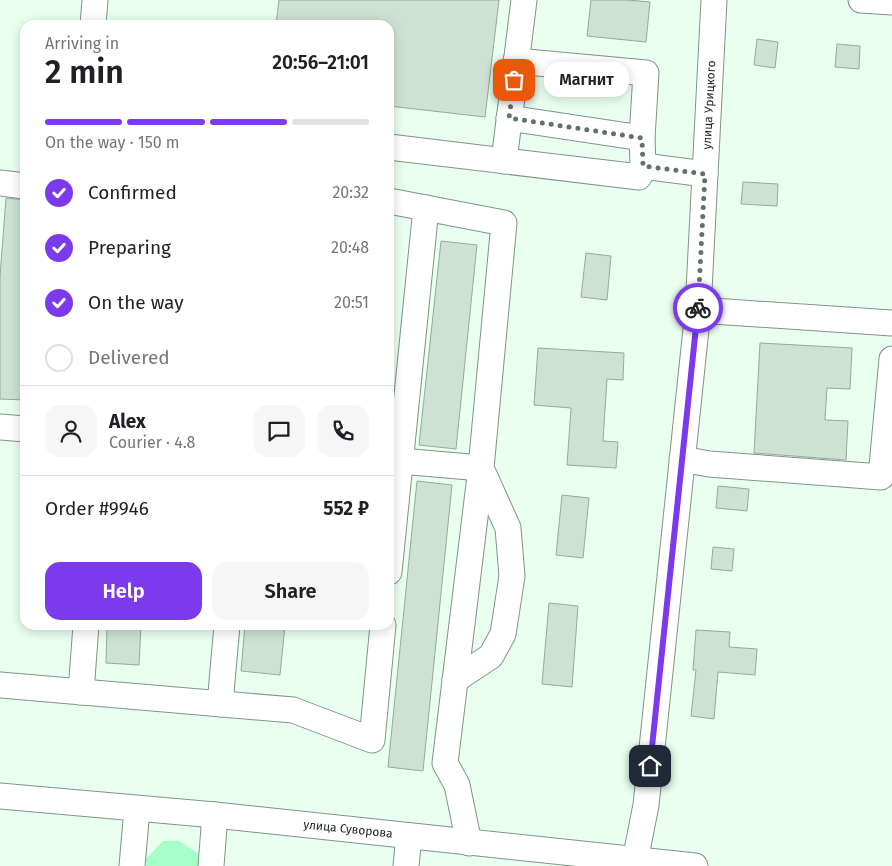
<!DOCTYPE html>
<meta charset="utf-8">
<style>
body{margin:0;font-family:"Fira Sans",sans-serif;background:#f6f6f6;color:#202124;height:100vh;display:flex;flex-direction:column;font-size:19px;white-space:nowrap}
*{box-sizing:border-box;margin:0}
p{font-size:16px;color:#757577}
.icon{flex:none;width:28px;height:28px;fill:none;stroke:currentColor;stroke-width:2;stroke-linecap:round;stroke-linejoin:round}
.map{position:relative;flex:1;overflow:hidden}
.details{position:absolute;left:20px;top:20px;width:374px;height:610px;display:flex;flex-direction:column;background:#fff;border-radius:15px;box-shadow:0 2px 12px #0003}
.details>*{flex:none}
.pin{position:absolute;display:grid;place-items:center;width:42px;height:42px;color:#fff;margin:-21px;border-radius:10px;box-shadow:0 2px 8px #0006}
.courier{position:absolute;display:grid;place-items:center;width:50px;height:50px;margin:-25px;border:4px solid #7c3aed;border-radius:50%;background:#fff;color:#222;box-shadow:0 1px 6px #0007}
.bubble{position:absolute;height:35px;border-radius:15px;background:#fff;box-shadow:0 2px 12px #0003;font-size:16px;font-weight:600;line-height:35px;text-align:center}
.overview em{font-style:normal;font-weight:600}
.overview div{display:flex;flex-direction:column-reverse}
.overview{display:flex;align-items:center;justify-content:space-between;height:85px;padding:0 25px}
h1{font-size:32px;font-weight:600;line-height:38px}
.bar{display:grid;grid-template-columns:repeat(4,1fr);gap:8px 5px;align-content:center;height:60px;padding:0 25px}
.bar i{height:6px;border-radius:4px;background:#e0e0e0}
.bar .on{background:#7c3aed}
.bar p{grid-column:span 4}
.line{display:flex;align-items:center;gap:12px;padding:0 25px;border-top:1px solid #e0e0e0}
.line div{flex:1}
.round{display:grid;place-items:center;flex:none;width:52px;height:52px;border-radius:15px;background:#f6f6f6}
ol{padding:0 25px;list-style:none}
li{display:flex;align-items:center;gap:15px;height:55px}
li p{margin-inline-start:auto}
li .icon{padding:5px;border-radius:50%;background:#7c3aed;color:#fff;stroke-width:4}
li:last-child{color:#757577}
li i{width:28px;height:28px;border:2px solid #e0e0e0;border-radius:50%}
.cta{display:flex;gap:10px;margin-top:auto;padding:10px 25px}
.cta a{flex:1;height:58px;border-radius:15px;background:#7c3aed;color:#fff;font-size:20px;font-weight:600;line-height:58px;text-align:center}
.cta a+a{background:#f6f6f6;color:#202124}
.map>svg:first-child{display:block}
.green{fill:#a6fec9}
.building{fill:#cde2d4;stroke:#95a99c}
.lines{fill:none;stroke-linecap:round;stroke-linejoin:round}
.minor-casing{stroke:#809386;stroke-width:27}
.minor{stroke:#fff;stroke-width:25}
.done{stroke:#647169;stroke-width:5;stroke-dasharray:0 9}
.route{stroke:#7c3aed;stroke-width:6}
.labels{text-anchor:middle;dominant-baseline:central;stroke-width:5;stroke-linejoin:round;paint-order:stroke}
.street-label{font-size:12px;fill:#1d2520;stroke:#fff}
</style>
<div class="map">
<svg width="892" height="866" viewBox="0 0 892 866">
<rect width="100%" height="100%" fill="#e9fff0"/>
<path class="green" d="M163,841H179L199,854V866H146V859Z"/>
<g class="building">
<path d="M279,0H499L485,117L389,106V25H276Z"/>
<path d="M591,0H628L650,2L646,42L587,36Z"/>
<path d="M757,39L778,42L775,68L754,65Z"/>
<path d="M837,44L860,46L859,69L835,67Z"/>
<path d="M743,182L778,184L777,206L741,204Z"/>
<path d="M6,198L25,200V400L0,399V276Z"/>
<path d="M441,241L477,245L456,449L419,445Z"/>
<path d="M586,253L611,256L607,300L581,297Z"/>
<path d="M760,343L852,348L850,389L827,388L825,420L848,421L846,460L754,453Z"/>
<path d="M538,348L624,353L623,380L607,379L603,441L618,442L616,468L567,465L571,408L534,405Z"/>
<path d="M417,481L452,485L423,771L388,767Z"/>
<path d="M718,486L749,489L747,511L716,508Z"/>
<path d="M562,495L589,498L583,558L556,555Z"/>
<path d="M713,547L734,549L732,571L711,569Z"/>
<path d="M549,603L578,606L572,687L542,684Z"/>
<path d="M107,625H141L139,665L106,663Z"/>
<path d="M245,625H285L280,675L241,671Z"/>
<path d="M696,630L730,632L729,647L757,649L755,675L718,672L714,719L691,716L696,670H693Z"/>
</g>
<g class="lines">
<defs>
<g id="minor">
<path d="M861,0L892,2"/>
<path d="M93,25L95,0"/>
<path d="M516,61L646,73L642,138L643,166"/>
<path d="M509,118L642,138"/>
<path d="M389,147L639,177L643,166L705,174"/>
<path d="M504,161L524,0"/>
<path d="M0,183L25,186"/>
<path d="M389,201L504,223L481,468L445,763L457,785L469,843"/>
<path d="M698,310L892,323"/>
<path d="M0,427L25,429"/>
<path d="M682,459L709,464L881,477L892,359"/>
<path d="M389,460L481,468L508,528L512,576L503,634L491,656L455,680"/>
<path d="M389,572L426,208"/>
<path d="M0,685L293,710L372,740L383,625"/>
<path d="M81,692L86,625"/>
<path d="M220,704L227,625"/>
<path d="M0,796L215,815L695,866"/>
<path d="M132,866L137,809"/>
<path d="M211,866L215,815"/>
<path d="M406,866L409,836"/>
<path d="M634,866L646,805L698,310L714,0"/>
</g>
</defs>
<use href="#minor" class="minor-casing"/>
<use href="#minor" class="minor"/>
</g>
<g class="lines">
<path class="done" d="M514,80L509,118L642,138L643,166L705,174L698,308"/>
<path class="route" d="M650,766L698,308"/>
</g>
<g class="labels">
<g class="street-label">
<text transform="translate(709 105) rotate(-87)">улица Урицкого</text>
<text transform="translate(348 829) rotate(6)">улица Суворова</text>
</g>
</g>
</svg>
<div class="pin" style="left:514px;top:80px;background:#ea580c"><svg class="icon" aria-label="bag" viewBox="0 0 24 24"><path d="M5 8h14l-1 12H6zM9 8a3 3 0 0 1 6 0"/></svg></div>
<div class="pin" style="left:650px;top:766px;background:#1f2937"><svg class="icon" aria-label="home" viewBox="0 0 24 24"><path d="M3 11l9-7 9 7M6 9v11h12V9"/></svg></div>
<div class="courier" style="left:698px;top:308px"><svg class="icon" aria-label="bike" viewBox="0 0 24 24"><circle cx="6" cy="16" r="4"/><circle cx="18" cy="16" r="4"/><path d="M6 16l4-8h5l3 8M10 8l3 8H6M13 5h3"/></svg></div>
<div class="bubble" style="left:544px;top:62px;width:85px">Магнит</div>
<section class="details">
<div class="overview"><div><h1>2 min</h1><p>Arriving in</p></div><em>20:56–21:01</em></div>
<div class="bar"><i class="on"></i><i class="on"></i><i class="on"></i><i></i><p>On the way · 150 m</p></div>
<ol>
<li><svg class="icon" aria-label="check" viewBox="0 0 24 24"><path d="M5 12l5 5 9-10"/></svg>Confirmed<p>20:32</p></li>
<li><svg class="icon" aria-label="check" viewBox="0 0 24 24"><path d="M5 12l5 5 9-10"/></svg>Preparing<p>20:48</p></li>
<li><svg class="icon" aria-label="check" viewBox="0 0 24 24"><path d="M5 12l5 5 9-10"/></svg>On the way<p>20:51</p></li>
<li><i></i>Delivered</li>
</ol>
<div class="line" style="height:90px"><a class="round"><svg class="icon" aria-label="person" viewBox="0 0 24 24"><circle cx="12" cy="8" r="4"/><path d="M4 21q1-7 8-7t8 7"/></svg></a><div><b>Alex</b><p>Courier · 4.8</p></div><a class="round"><svg class="icon" aria-label="chat" viewBox="0 0 24 24"><path d="M4 5h16v11H9l-5 4z"/></svg></a><a class="round"><svg class="icon" aria-label="phone" viewBox="0 0 24 24"><path d="M5 4h4l2 5-3 2q2 4 5 5l2-3 5 2v4C11 20 4 13 5 4z"/></svg></a></div>
<div class="line" style="height:65px"><div>Order #9946</div><b>552 ₽</b></div>
<div class="cta"><a>Help</a><a>Share</a></div>
</section>
</div>
